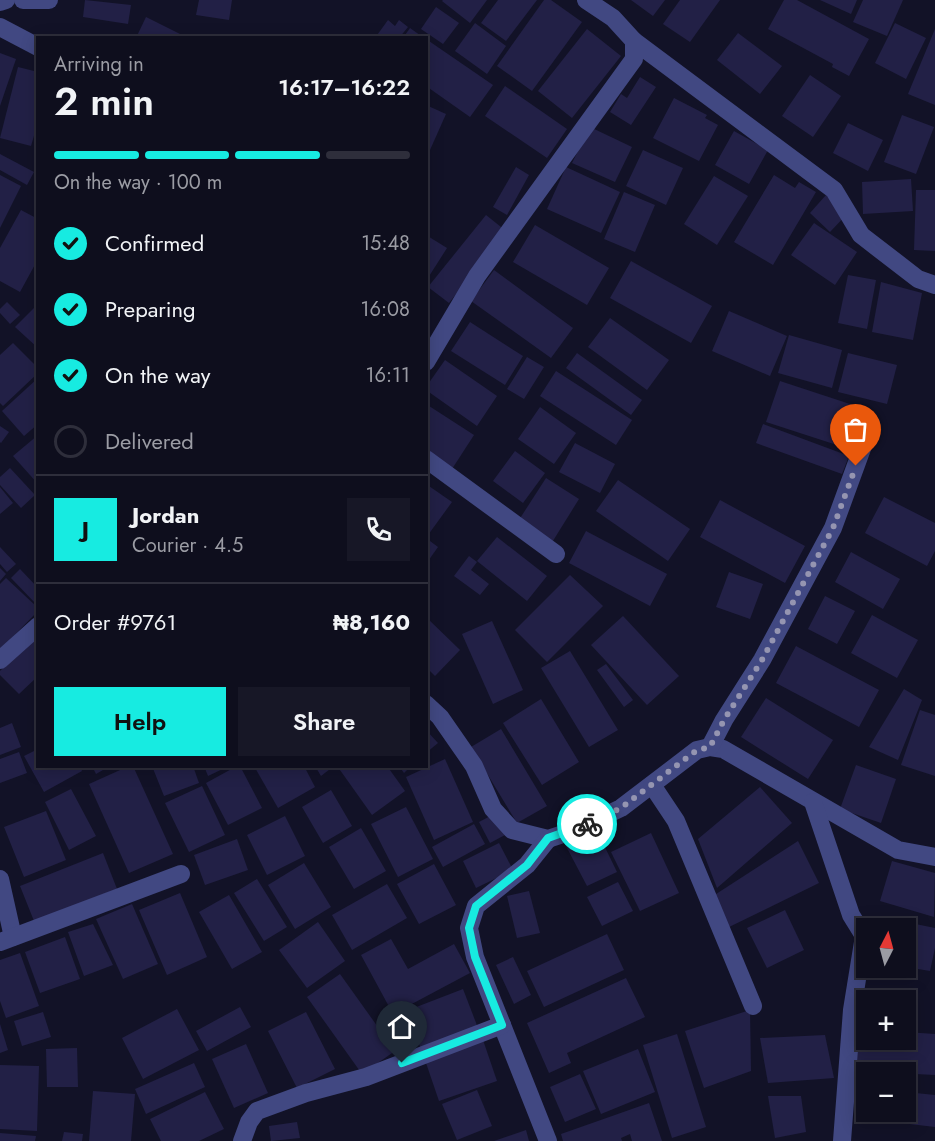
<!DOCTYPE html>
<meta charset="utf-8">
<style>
body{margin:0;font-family:Jost,sans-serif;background:#171726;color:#f1f3f6;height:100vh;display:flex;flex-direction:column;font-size:22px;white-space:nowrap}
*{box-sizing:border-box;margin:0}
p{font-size:20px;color:#9b9ca4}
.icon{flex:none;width:33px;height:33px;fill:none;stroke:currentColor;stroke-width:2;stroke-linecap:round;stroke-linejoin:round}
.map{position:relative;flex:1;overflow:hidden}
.details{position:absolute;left:36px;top:36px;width:392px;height:732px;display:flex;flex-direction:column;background:#0e0e1d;border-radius:0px;box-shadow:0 3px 15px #0003,0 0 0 2px #2e2e3b}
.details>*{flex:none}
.needle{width:39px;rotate:6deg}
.controls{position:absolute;left:856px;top:918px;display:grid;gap:12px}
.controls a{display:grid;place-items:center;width:60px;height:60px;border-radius:0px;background:#0e0e1d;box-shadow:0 3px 15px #0003,0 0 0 2px #2e2e3b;font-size:30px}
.pin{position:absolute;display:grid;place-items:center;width:51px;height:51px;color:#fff;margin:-62px -26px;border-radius:50% 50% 50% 0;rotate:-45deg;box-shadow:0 0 6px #0007}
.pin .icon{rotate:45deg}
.courier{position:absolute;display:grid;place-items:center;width:60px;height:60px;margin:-30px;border:4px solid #17ebe1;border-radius:50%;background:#fff;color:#222;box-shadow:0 2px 8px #0007}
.head em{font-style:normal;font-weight:600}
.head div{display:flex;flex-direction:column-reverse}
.head{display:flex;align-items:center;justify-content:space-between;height:102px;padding:0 18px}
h1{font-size:39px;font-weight:600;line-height:45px}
.bar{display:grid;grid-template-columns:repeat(4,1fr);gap:9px 6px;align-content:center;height:72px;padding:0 18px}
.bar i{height:8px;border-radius:4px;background:#2e2e3b}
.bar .on{background:#17ebe1}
.bar p{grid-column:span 4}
.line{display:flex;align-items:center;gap:15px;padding:0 18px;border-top:2px solid #2e2e3b}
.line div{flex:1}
.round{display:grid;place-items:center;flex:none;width:63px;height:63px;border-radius:0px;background:#171726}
ol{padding:0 18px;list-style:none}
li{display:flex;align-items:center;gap:18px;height:66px}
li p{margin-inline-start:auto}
li .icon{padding:6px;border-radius:50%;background:#17ebe1;color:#111;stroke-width:4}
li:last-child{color:#9b9ca4}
li i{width:33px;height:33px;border:3px solid #2e2e3b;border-radius:50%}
.primary-button{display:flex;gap:12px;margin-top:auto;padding:12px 18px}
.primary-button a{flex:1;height:69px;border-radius:0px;background:#17ebe1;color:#111;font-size:24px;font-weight:600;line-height:69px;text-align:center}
.primary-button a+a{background:#171726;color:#f1f3f6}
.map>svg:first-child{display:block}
.building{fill:#222046}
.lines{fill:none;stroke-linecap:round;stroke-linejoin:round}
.minor{stroke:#414882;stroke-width:18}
.done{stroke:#9595b1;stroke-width:6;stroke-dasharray:0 10.8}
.route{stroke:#17ebe1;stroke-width:8}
</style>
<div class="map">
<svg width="935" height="1141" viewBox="0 0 935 1141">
<rect width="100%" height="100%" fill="#121227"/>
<g class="building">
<path d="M85,0L131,5L128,24L83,17Z"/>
<path d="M199,0H232L229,20L196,15Z"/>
<path d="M443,0H487L470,23L442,1Z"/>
<path d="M498,0H537L506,41L481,23Z"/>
<path d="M544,0H551L582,22L532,91L497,66Z"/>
<path d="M631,0H665L653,16Z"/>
<path d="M680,0H720L690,42L663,24Z"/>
<path d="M784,0H797L869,39L849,76L832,67L833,64L768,29Z"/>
<path d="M820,0H857L851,14Z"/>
<path d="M863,0H903L887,36L853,22Z"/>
<path d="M436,7L459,23L443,44L421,29Z"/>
<path d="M146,17L182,35L181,38H136Z"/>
<path d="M388,20L395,26L399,20L408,27L399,38H375Z"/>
<path d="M475,23L506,46L487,74L455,51Z"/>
<path d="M895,23L926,38L906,79L875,63Z"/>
<path d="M410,28L424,38H403Z"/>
<path d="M587,29L621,56L572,118L538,91Z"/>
<path d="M935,29V105L908,94Z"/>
<path d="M738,33L782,66L760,94L717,60Z"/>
<path d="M426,39L493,85L470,117L426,86Z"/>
<path d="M0,53L16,59L0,106Z"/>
<path d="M18,67L38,72V122L31,146L0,138Z"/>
<path d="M810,75L841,96L813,137L782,116Z"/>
<path d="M640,77L656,87L631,125L610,112L621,94L627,98Z"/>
<path d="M505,86L567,129L547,158L485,116Z"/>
<path d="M674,98L707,115L705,118L718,125L699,161L653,138Z"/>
<path d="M426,105L446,114L426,159Z"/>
<path d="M902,115L934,127L916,174L884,162Z"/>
<path d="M848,123L883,140L868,171L833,153Z"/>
<path d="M590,127L632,147L615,182L572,163Z"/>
<path d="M734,131L768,150L749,184L715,165Z"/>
<path d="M643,150L683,168L666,205L626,186Z"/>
<path d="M0,154L34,172L27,185L0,170Z"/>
<path d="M516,167L529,175L507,215L493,207Z"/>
<path d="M566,167L620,192L601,233L547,209Z"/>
<path d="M0,175L21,186L0,228Z"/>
<path d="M774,175L795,188L799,182L816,192L773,265L734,242Z"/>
<path d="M714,176L748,196L717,245L684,224Z"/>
<path d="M911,179L913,211L863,214L862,182Z"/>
<path d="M916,190H935V251L914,250Z"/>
<path d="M624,192L655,205L635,252L604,239Z"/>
<path d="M826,195L847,214L830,232L810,213Z"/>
<path d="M21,210L38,219V259L20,292L0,281V248Z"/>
<path d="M486,215L506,231L449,303L428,287Z"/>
<path d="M814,223L857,252L835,285L791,255Z"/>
<path d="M535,225L609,268L587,305L513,262Z"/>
<path d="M426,235L447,248L426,281Z"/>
<path d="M631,261L712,306L691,343L610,298Z"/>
<path d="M494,270L573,328L551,358L471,301Z"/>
<path d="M848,275L876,280L867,329L838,323Z"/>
<path d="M881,282L922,293L913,340L872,332Z"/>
<path d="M7,302L20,315L10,324L0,313V309Z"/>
<path d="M38,304V348L15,327Z"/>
<path d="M729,311L787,336L770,376L712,351Z"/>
<path d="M610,318L669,360L647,390L588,347Z"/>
<path d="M470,322L523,356L505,385L451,351Z"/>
<path d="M789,335L842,350L832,388L778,373Z"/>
<path d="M13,343L38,368V373L3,406L0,403V355Z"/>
<path d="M577,353L642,400L631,415L566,368Z"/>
<path d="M848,353L897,365L887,404L838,392Z"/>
<path d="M527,357L544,367L524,399L507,389Z"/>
<path d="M445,360L497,396L477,426L426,390V387Z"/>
<path d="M556,371L632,420L616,445L540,396Z"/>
<path d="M38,378V424L24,436L2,411Z"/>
<path d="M780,381L856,406L843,447L766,422Z"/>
<path d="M426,404L474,435L452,469L426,452Z"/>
<path d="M540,407L576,433L554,464L518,439Z"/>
<path d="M763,424L849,456L842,474L756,443Z"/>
<path d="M0,426L9,432L1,443L0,442Z"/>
<path d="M38,435V484L13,456Z"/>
<path d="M575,443L615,464L600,493L559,472Z"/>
<path d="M515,451L545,473L523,503L493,481Z"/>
<path d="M10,468L35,495L21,508L0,485V477Z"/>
<path d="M546,478L579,499L551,544L517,523Z"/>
<path d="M618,480L690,529L668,561L596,511Z"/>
<path d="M426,484L452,502L428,535L426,534Z"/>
<path d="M0,487L13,503L0,514Z"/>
<path d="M884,497L935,523V551L927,566L865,533Z"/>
<path d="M720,500L805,546L785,583L700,537Z"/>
<path d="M586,531L667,574L650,606L569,563Z"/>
<path d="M497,537L547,576L527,601L477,561Z"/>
<path d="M426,538L438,547L426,564Z"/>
<path d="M0,547L16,564L7,572L0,564Z"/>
<path d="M851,552L900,579L883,609L835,582Z"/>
<path d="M469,556L477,562L471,570L489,584L480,595L454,576Z"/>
<path d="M0,568L6,574L0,581Z"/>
<path d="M20,569L38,588V606L11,578Z"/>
<path d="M729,572L763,584L750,619L716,607Z"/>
<path d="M570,575L603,606L547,662L515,630Z"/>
<path d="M6,578L38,608V611L0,650V584Z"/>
<path d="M825,596L855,611L837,644L808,629Z"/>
<path d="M872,615L918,640L897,678L851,653Z"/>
<path d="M623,616L679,676L647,705L591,645Z"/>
<path d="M426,617L460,650L435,676L426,667Z"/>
<path d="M492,621L523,690L493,704L462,634Z"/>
<path d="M38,633V676L19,694L0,675V671Z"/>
<path d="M796,646L879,690L859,727L776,683Z"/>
<path d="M570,651L618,730L589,747L541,668Z"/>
<path d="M606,664L633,700L624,707L597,670Z"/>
<path d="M904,689L922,700L898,760L869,747Z"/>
<path d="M766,698L833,740L808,779L741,737Z"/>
<path d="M541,699L579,762L542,785L503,723Z"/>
<path d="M920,710L935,715V776L901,765Z"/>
<path d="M12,723L21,747L0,755V728Z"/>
<path d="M501,729L547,806L517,823L471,747Z"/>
<path d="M426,730L438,743L426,753Z"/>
<path d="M38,749V766H80L82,771L44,792L24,756Z"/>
<path d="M19,752L27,773L0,783V759Z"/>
<path d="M445,759L473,822L434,840L406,777Z"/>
<path d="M856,765L896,779L881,823L840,809Z"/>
<path d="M92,766H110L96,774Z"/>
<path d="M129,766H133L173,854L129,873L89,784Z"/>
<path d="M152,766H193L199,783L164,796Z"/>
<path d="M204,766H229L208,776Z"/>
<path d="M237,766H240L262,808L228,825L206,783Z"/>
<path d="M254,766H304L315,787L278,808Z"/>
<path d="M315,766H334L321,776Z"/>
<path d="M344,766H387L405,791L372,815L340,770Z"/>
<path d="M399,766H411L404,773Z"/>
<path d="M202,786L225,835L189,852L165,803Z"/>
<path d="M760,787L792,823L717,888L698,839Z"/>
<path d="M71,789L96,836L69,850L45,802Z"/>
<path d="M331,790L352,826L323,843L302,807Z"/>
<path d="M406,807L433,859L398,877L371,824Z"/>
<path d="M46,811L66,860L24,877L4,827Z"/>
<path d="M494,814L505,835L490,843L479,822Z"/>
<path d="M285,816L305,856L267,875L247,835Z"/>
<path d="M474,824L485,844L443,867L432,847Z"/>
<path d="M361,828L386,871L354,889L329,847Z"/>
<path d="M597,831L617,872L587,886L566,846Z"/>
<path d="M651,833L679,893L640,911L611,852Z"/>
<path d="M237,839L248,870L205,885L194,855Z"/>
<path d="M798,841L819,883L725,929L713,896Z"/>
<path d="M499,843L513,870L476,888L463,861Z"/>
<path d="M103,853L117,889L34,921L20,886Z"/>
<path d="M892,861L935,873L934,917L880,901Z"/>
<path d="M304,863L331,907L295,929L268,885Z"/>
<path d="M434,864L456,905L419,924L397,884Z"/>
<path d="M257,879L287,927L264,941L234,893Z"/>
<path d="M618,882L633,911L602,926L587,897Z"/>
<path d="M387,884L407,918L352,950L332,915Z"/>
<path d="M529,891L540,933L517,938L507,896Z"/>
<path d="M180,893L207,957L167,975L139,910Z"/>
<path d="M229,895L262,952L232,969L199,912Z"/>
<path d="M132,904L158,964L123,979L96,919Z"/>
<path d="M785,910L804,950L767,968L747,928Z"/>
<path d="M891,919L935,928V948L930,971L906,967V928H889Z"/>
<path d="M318,922L345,961L307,988L279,950Z"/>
<path d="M93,924L113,965L84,976L68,932Z"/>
<path d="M607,934L624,970L544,1007L527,971Z"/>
<path d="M65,937L80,979L40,993L25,952Z"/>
<path d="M391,939L408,969L454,944L470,973L393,1014L361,955Z"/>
<path d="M20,953L39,1006L6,1018L0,1001V960Z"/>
<path d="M513,957L531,995L514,1004L496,965Z"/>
<path d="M340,974L395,1051L362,1074L307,997Z"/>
<path d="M626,978L645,1017L567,1053L571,1063L549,1073L527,1023Z"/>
<path d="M463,989L478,1028L421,1049L406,1011Z"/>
<path d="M240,1007L251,1027L207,1051L196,1031Z"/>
<path d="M177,1009L199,1050L143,1079L122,1038Z"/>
<path d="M750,1010L751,1071L704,1088L685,1031Z"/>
<path d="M43,1012L51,1037L22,1046L14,1021Z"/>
<path d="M306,1012L335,1069L297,1088L268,1031Z"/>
<path d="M0,1024L8,1050L0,1053Z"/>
<path d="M857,1029L867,1030V1040H906V1032L935,1034V1075L855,1071Z"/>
<path d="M677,1034L706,1127L672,1138L643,1045Z"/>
<path d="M825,1035L834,1078L768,1083L760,1038Z"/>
<path d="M483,1040L497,1081L439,1101L425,1060Z"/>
<path d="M246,1044L268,1093L234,1108L212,1059Z"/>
<path d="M77,1048L78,1087H47L46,1049Z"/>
<path d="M638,1049L655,1092L601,1114L583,1071Z"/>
<path d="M194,1063L205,1087L146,1114L135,1089Z"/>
<path d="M0,1065L39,1066L37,1131L0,1129Z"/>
<path d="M580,1074L596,1109L565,1122L550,1087Z"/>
<path d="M477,1090L492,1126L457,1140L442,1104Z"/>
<path d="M93,1091L135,1094L131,1141H89Z"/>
<path d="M205,1092L224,1129L199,1141H161L150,1119Z"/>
<path d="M906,1092L935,1095V1127L867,1119V1112H906Z"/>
<path d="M768,1096H801L806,1132L775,1138Z"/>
<path d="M649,1103L662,1141H632L630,1134L621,1138L622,1141H563L561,1134Z"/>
<path d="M297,1122L300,1138L271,1141L269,1126Z"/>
<path d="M526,1130L529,1141H494Z"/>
<path d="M64,1132L83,1134L82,1141H62Z"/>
<path d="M0,1133L36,1136L35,1141H0Z"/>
</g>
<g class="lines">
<g class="minor">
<path d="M23,0H49"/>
<path d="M0,2L6,0"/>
<path d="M0,27L38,47"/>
<path d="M634,41L834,190L861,235L918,279L935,285"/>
<path d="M426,362L477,276L634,59V41L613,18L586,0"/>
<path d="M426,459L556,554"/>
<path d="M0,660L38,626"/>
<path d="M426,704L440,717L474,766L493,809L512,830L548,839L575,830L621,808L697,750L710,747L723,749L898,850L935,857"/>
<path d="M710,747L724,720L762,660L833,528L871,424"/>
<path d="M652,785L676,821L753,1006"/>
<path d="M813,802L851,915L864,936L852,1010L842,1141"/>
<path d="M548,839L527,865L476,906L469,928L475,957L548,1141"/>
<path d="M0,879L13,937"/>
<path d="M0,942L181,874"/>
<path d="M242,1141L249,1122L257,1111L306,1093L366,1077L502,1025"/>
</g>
</g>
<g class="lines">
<path class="done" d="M587,824L621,808L697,750L710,747L724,720L762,660L833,528L856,466"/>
<path class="route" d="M402,1063L502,1025L475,957L469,928L476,906L527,865L548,838L587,824"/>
</g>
</svg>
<div class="controls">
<a><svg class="needle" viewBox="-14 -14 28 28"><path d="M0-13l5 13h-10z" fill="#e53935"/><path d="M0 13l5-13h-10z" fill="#9b9ca4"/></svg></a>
<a>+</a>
<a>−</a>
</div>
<div class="pin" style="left:856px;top:466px;background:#ea580c"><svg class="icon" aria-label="bag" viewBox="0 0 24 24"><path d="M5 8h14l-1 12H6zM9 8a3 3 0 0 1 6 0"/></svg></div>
<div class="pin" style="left:402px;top:1063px;background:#1f2937"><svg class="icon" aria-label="home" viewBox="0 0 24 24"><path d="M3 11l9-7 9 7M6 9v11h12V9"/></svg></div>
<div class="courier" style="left:587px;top:824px"><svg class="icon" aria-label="bike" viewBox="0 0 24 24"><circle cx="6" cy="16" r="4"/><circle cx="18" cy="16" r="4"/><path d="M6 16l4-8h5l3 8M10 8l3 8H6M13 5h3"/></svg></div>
<section class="details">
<div class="head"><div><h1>2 min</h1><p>Arriving in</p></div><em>16:17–16:22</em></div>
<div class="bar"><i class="on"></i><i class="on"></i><i class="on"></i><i></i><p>On the way · 100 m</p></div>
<ol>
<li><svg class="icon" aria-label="check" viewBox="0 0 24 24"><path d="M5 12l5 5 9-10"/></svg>Confirmed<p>15:48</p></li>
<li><svg class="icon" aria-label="check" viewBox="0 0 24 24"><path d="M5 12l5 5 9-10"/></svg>Preparing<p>16:08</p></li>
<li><svg class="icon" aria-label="check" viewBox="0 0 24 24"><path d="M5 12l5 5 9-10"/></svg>On the way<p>16:11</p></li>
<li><i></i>Delivered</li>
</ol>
<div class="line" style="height:108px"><b class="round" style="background:#17ebe1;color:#111">J</b><div><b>Jordan</b><p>Courier · 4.5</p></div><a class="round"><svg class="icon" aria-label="phone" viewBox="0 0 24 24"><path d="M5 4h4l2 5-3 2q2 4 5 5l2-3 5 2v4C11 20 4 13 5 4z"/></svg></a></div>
<div class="line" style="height:78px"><div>Order #9761</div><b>₦8,160</b></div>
<div class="primary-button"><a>Help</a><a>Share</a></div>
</section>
</div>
